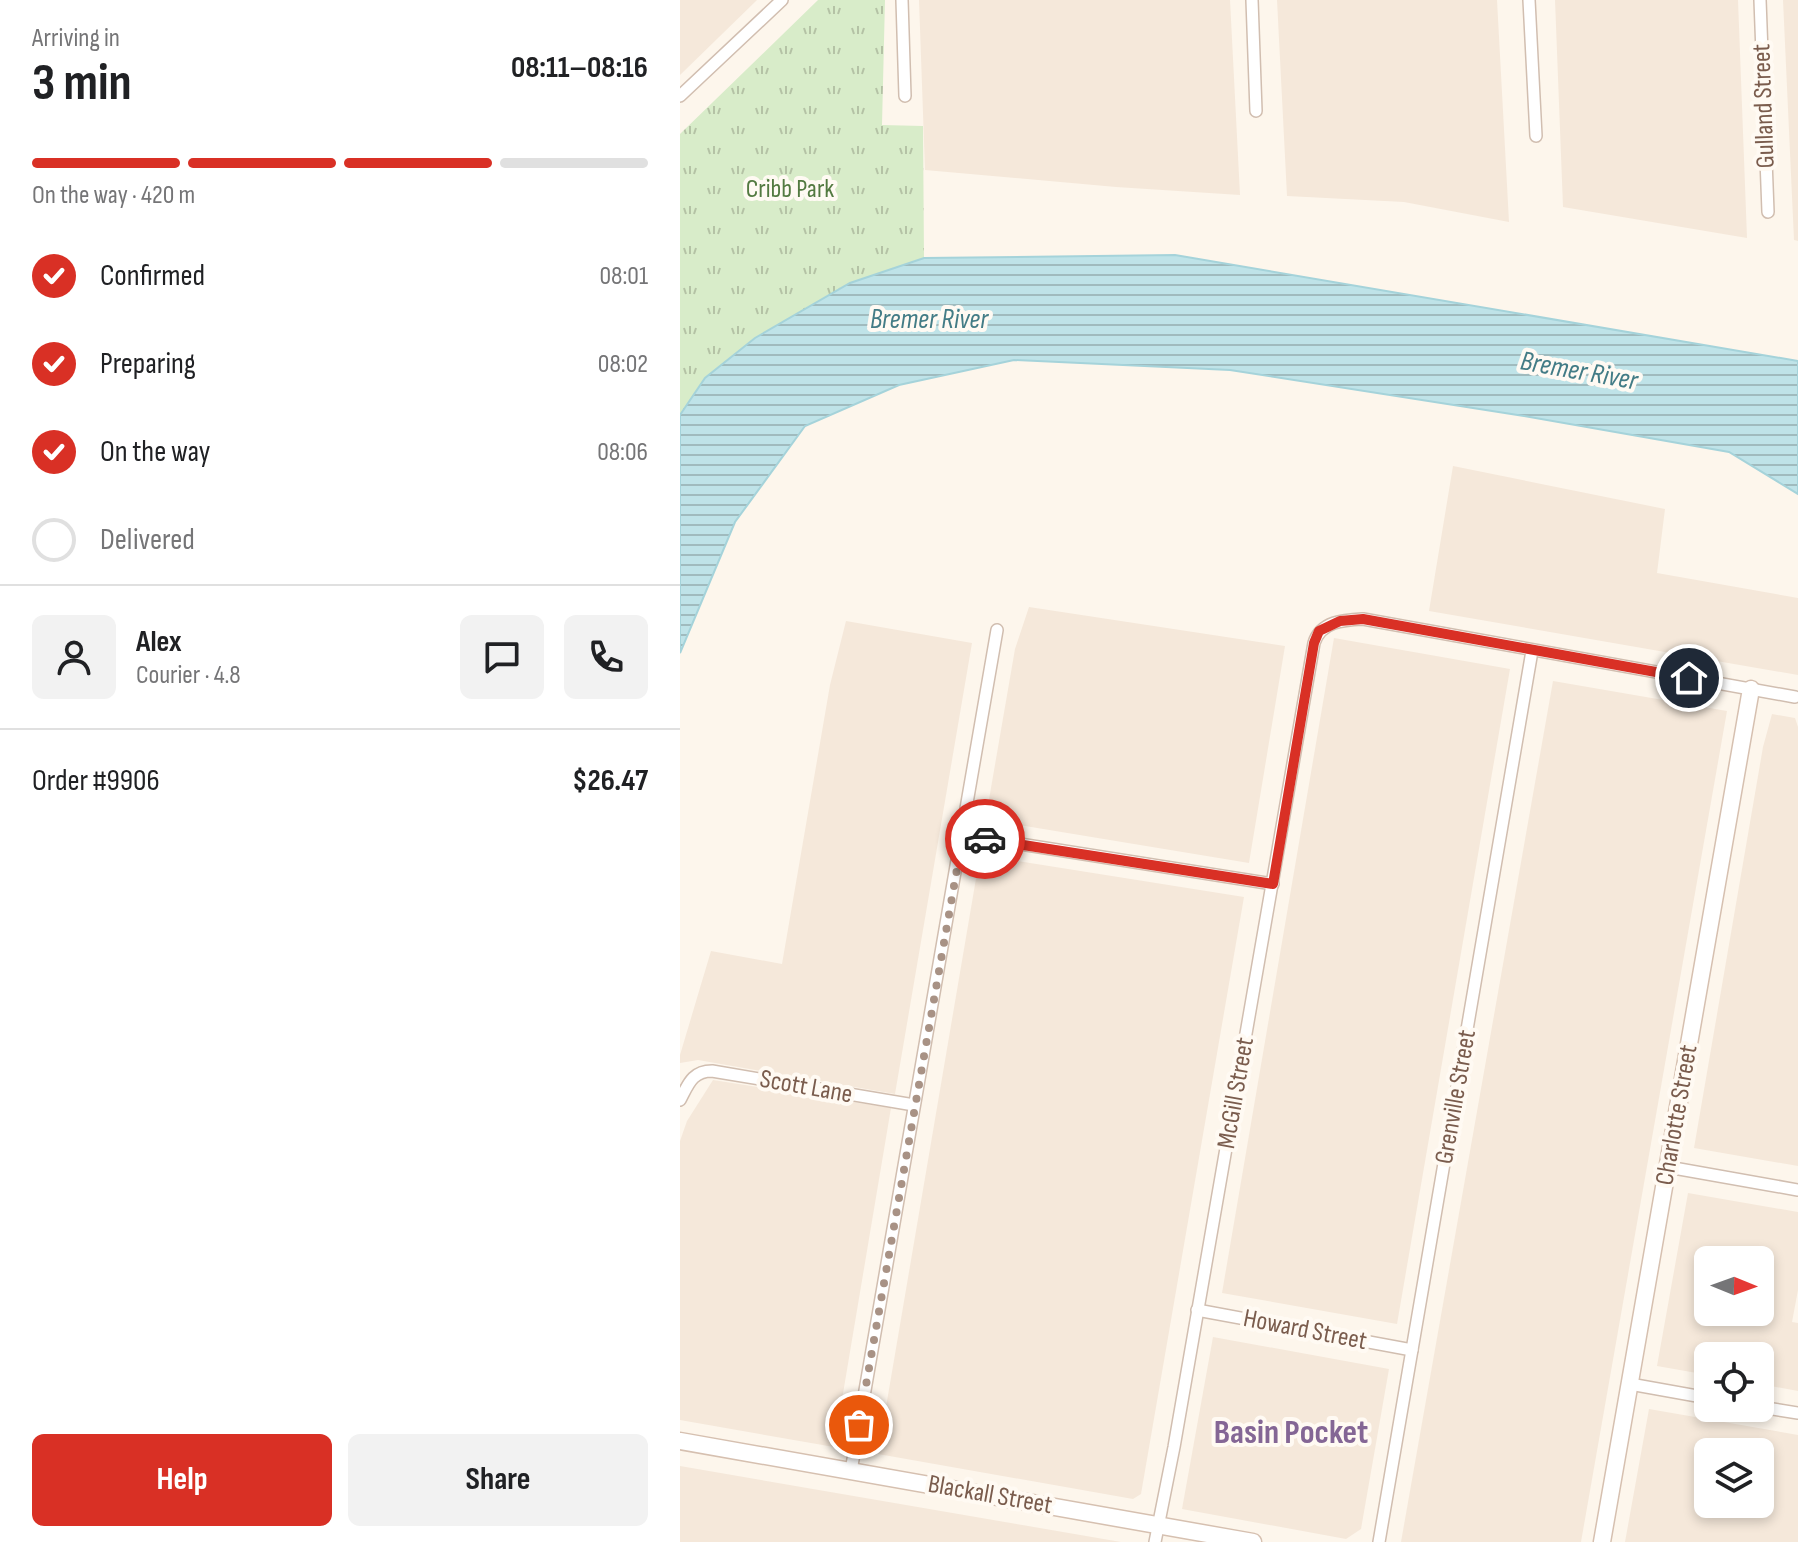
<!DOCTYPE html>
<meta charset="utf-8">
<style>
body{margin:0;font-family:"Sofia Sans Condensed",sans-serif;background:#f2f2f2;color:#202124;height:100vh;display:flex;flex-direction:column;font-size:30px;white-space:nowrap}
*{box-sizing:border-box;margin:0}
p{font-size:26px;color:#757577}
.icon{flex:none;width:44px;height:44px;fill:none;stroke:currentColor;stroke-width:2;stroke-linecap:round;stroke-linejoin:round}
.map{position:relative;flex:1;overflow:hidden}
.side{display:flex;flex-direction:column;background:#fff;width:680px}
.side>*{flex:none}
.needle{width:52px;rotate:91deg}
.controls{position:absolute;left:1014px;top:1246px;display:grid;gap:16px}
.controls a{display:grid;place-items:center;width:80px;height:80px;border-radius:12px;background:#fff;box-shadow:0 4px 12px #0003;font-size:40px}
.pin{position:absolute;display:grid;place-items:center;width:68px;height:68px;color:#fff;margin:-34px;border:4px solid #fff;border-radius:50%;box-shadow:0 2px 8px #0007}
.courier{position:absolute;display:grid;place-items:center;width:80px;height:80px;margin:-40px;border:6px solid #d93025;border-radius:50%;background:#fff;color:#222;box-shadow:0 2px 10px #0007}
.headline em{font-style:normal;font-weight:700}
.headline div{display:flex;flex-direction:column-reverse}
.headline{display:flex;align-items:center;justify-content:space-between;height:136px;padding:0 32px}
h1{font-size:52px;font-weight:700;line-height:60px}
.bar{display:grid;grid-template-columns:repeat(4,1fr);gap:12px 8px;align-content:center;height:96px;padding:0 32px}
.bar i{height:10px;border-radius:6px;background:#e0e0e0}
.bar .selected{background:#d93025}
.bar p{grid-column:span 4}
.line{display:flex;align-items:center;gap:20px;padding:0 32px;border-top:2px solid #e0e0e0}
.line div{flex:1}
.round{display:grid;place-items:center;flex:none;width:84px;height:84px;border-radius:12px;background:#f2f2f2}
ol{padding:0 32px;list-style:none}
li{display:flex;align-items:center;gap:24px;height:88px}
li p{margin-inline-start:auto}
li .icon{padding:8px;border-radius:50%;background:#d93025;color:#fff;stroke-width:4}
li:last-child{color:#757577}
li i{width:44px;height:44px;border:4px solid #e0e0e0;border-radius:50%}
.button{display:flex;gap:16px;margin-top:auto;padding:16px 32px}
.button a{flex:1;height:92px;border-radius:12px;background:#d93025;color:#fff;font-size:32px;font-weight:700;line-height:92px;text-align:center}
.button a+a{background:#f2f2f2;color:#202124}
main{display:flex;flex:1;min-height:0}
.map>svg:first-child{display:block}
.residential{fill:#f5e8da;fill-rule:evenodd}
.grass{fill:url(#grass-tufts)}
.water{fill:url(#water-rules);stroke:#a5d3da;stroke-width:2}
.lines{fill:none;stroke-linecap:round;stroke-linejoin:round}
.street-casing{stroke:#d1beb0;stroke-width:14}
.secondary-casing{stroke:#d6c0b0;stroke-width:19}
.street{stroke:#fff;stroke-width:11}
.secondary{stroke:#fff;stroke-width:16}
.done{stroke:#a89285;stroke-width:8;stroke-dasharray:0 14.4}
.route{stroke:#d93025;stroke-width:10}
.labels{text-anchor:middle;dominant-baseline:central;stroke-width:8;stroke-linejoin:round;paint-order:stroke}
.street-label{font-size:26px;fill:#7a5c4d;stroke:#fffaf3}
.park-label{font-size:26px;fill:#537a41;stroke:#fffaf3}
.water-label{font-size:28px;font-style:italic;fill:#437c86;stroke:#fffaf3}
.district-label{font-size:34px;font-weight:bold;fill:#846695;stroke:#fffaf3}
</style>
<main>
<section class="side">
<div class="headline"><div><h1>3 min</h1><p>Arriving in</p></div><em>08:11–08:16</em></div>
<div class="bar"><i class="selected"></i><i class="selected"></i><i class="selected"></i><i></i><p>On the way · 420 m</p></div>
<ol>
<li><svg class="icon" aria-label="check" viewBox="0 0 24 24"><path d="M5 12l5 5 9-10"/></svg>Confirmed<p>08:01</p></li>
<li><svg class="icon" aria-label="check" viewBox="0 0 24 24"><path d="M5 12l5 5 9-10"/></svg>Preparing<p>08:02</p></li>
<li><svg class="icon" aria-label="check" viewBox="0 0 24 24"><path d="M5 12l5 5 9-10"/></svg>On the way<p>08:06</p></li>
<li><i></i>Delivered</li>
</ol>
<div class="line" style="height:144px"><a class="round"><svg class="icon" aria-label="person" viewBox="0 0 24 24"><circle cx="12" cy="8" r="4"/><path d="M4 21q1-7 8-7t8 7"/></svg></a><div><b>Alex</b><p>Courier · 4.8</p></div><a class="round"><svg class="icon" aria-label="chat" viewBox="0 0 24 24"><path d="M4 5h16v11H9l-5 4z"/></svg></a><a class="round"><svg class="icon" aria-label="phone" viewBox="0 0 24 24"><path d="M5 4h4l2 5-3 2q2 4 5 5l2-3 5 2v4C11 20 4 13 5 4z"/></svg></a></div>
<div class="line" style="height:104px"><div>Order #9906</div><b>$26.47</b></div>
<div class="button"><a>Help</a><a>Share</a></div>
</section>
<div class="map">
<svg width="1118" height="1542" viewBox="0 0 1118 1542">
<defs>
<pattern id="grass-tufts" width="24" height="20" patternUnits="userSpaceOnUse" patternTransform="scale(2)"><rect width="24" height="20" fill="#d8ecc9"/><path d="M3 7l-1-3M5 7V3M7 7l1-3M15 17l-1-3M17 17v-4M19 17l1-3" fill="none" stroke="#b4c2a5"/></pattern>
<pattern id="water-rules" width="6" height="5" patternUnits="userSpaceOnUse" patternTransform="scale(2)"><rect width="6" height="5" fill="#bfe3e8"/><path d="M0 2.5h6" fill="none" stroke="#a0bbbe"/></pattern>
</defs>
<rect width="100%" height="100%" fill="#fdf6ec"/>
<g class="residential">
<path d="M0,0H77L0,75Z"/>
<path d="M239,0H550L560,195L436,187L245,170Z"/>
<path d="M597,0H817L829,222L724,202L607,196Z"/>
<path d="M875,0H1058L1067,238L883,207Z"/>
<path d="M1103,0H1118V241L1114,240Z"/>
<path d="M773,466L985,509L977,573L1118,598V675L749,611Z"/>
<path d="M349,607L605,646L569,863L314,821L307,811L335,649Z"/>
<path d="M166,621L292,643L215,1094L18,1060L0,1063V1055L31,951L102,964L150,685Z"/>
<path d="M654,638L830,669L717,1324L542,1293Z"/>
<path d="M873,681L1047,711L901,1542H721Z"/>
<path d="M1092,714L1115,718L1118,727V1166L1014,1148L1083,747Z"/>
<path d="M306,856L564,897L461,1494L453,1499L198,1454L299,861Z"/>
<path d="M33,1080L211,1108L154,1447L0,1420V1141L7,1121Z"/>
<path d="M1008,1193L1118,1212V1290L1112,1322L1118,1323V1391L1080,1384V1356H1028V1375L977,1366ZM1028,1260H1080V1312H1028Z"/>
<path d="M533,1337L709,1369L681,1529L666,1539L502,1509Z"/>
<path d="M969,1409L1118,1435V1542H945ZM1028,1452H1080V1504H1028Z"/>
<path d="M0,1466L441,1542H0Z"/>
</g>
<path class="grass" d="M138,0H205L202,125L243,126L244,258L170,283L25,378L0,415V134Z"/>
<path class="water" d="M495,255L1118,361V494L1049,452L844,416L550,370L334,360L219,385L125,426L55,522L0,653V415L25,378L75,338L170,283L244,258Z"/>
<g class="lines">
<defs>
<g id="street">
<path d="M222,0L225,96"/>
<path d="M572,0L576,111"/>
<path d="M849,0L856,136"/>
<path d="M1080,0L1088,212"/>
<path d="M0,96L102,0"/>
<path d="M283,835L593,884"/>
<path d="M0,1100C8,1085 12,1071 32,1071L234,1105"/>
<path d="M988,1167L1118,1190"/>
<path d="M517,1310L732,1350"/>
<path d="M950,1384L1028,1398"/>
<path d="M1080,1407L1118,1413"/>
<path d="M171,1471L317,630"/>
<path d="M475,1542L494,1447L634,643C641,621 664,620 683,619L1115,697"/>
<path d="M699,1542L852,651"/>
</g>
<g id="secondary">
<path d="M0,1441L573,1542"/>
<path d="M922,1542L1071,689"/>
</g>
</defs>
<use href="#street" class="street-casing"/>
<use href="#secondary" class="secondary-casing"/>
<use href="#street" class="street"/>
<use href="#secondary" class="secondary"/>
</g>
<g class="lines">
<path class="done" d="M179,1425L283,835L305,839"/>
<path class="route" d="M305,839L593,884L634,643L639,631L660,621L683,619L1009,678"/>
</g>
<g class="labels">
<g class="street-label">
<text transform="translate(1084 106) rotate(-92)">Gulland Street</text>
<text transform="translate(126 1087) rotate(10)">Scott Lane</text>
<text transform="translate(556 1093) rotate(-80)">McGill Street</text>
<text transform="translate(776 1097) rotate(-80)">Grenville Street</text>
<text transform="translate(997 1115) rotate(-80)">Charlotte Street</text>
<text transform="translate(625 1330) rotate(11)">Howard Street</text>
<text transform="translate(310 1495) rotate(10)">Blackall Street</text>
</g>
<g class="park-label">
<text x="110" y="189">Cribb Park</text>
</g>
<g class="water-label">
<text x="249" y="319">Bremer River</text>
<text transform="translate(899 371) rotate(10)">Bremer River</text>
</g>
<g class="district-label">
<text x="611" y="1432">Basin Pocket</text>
</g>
</g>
</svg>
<div class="controls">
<a><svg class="needle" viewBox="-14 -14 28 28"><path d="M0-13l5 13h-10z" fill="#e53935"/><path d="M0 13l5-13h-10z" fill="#757577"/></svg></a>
<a><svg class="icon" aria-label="locate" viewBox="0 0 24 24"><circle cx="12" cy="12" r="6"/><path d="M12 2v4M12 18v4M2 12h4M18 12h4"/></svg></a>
<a><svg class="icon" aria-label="layers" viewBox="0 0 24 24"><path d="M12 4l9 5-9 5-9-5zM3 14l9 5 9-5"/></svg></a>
</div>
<div class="pin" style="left:179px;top:1425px;background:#ea580c"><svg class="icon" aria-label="bag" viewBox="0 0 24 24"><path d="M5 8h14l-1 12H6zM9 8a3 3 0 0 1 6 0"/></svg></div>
<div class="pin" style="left:1009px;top:678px;background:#1f2937"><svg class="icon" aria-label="home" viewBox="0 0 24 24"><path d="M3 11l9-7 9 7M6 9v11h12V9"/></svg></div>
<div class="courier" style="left:305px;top:839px"><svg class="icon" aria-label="car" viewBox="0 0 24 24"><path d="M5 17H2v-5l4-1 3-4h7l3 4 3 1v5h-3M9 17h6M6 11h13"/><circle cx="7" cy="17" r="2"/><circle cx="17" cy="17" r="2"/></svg></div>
</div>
</main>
